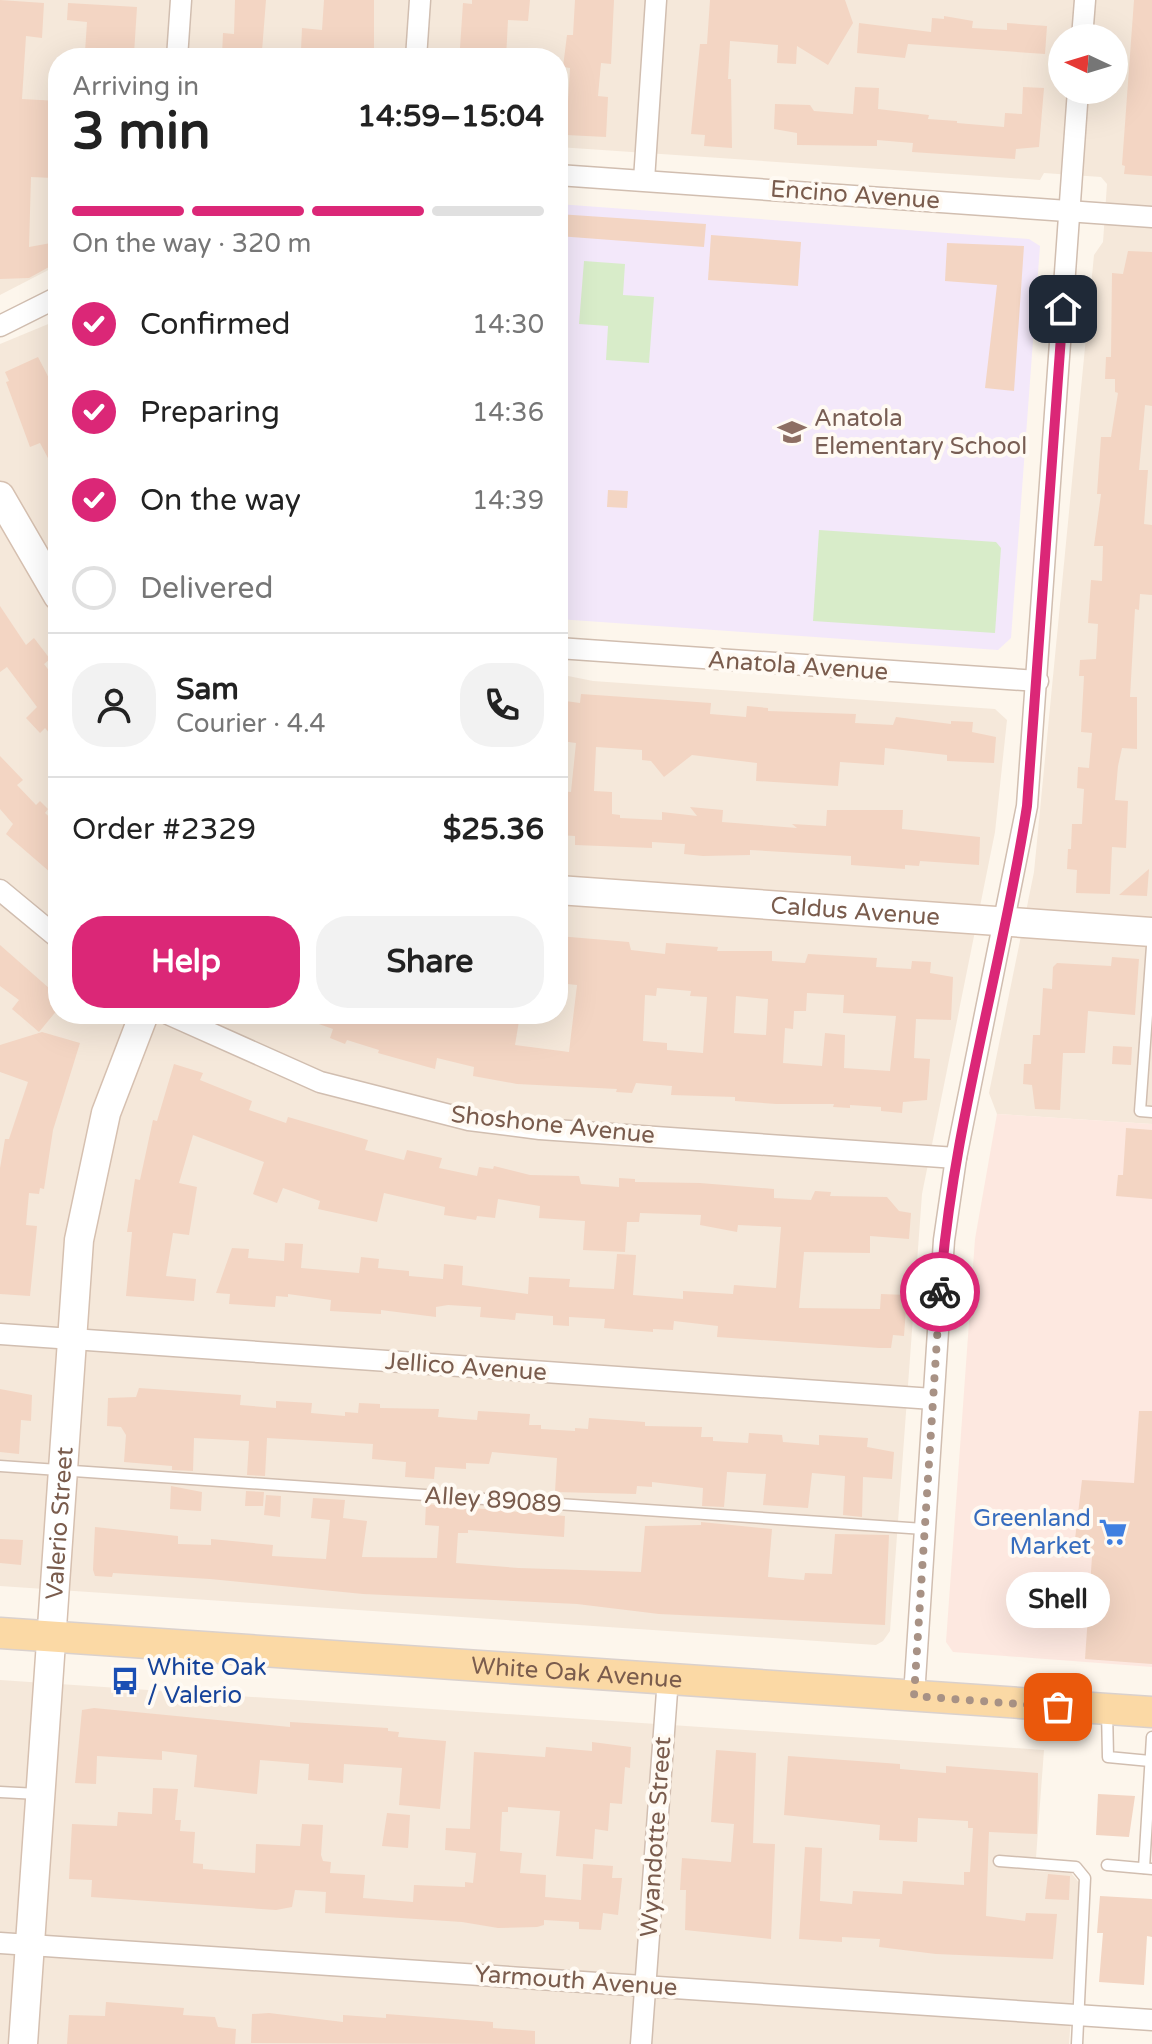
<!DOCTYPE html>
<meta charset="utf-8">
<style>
body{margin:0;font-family:"Varela Round",sans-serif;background:#f2f2f2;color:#222;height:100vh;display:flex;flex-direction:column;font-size:30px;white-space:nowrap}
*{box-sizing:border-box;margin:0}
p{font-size:26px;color:#767676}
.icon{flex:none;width:44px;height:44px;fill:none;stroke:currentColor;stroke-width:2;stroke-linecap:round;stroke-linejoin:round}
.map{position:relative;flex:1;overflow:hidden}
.side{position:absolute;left:48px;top:48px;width:520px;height:976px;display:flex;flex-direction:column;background:#fff;border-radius:32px;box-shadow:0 8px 32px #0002}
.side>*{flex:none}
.needle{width:52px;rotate:274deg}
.fabs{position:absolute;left:1048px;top:24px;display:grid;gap:16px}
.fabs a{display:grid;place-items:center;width:80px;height:80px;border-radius:50%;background:#fff;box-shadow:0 8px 32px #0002;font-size:40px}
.pin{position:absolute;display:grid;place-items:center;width:68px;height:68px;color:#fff;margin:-34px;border-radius:16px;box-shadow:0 4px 12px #0006}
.courier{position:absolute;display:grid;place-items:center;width:80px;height:80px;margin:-40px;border:6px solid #db2777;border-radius:50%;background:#fff;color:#222;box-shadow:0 2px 10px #0007}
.bubble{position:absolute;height:56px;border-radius:28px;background:#fff;box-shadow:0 8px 32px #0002;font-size:26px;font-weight:800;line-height:56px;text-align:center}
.overview em{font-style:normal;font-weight:800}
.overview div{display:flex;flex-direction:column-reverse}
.overview{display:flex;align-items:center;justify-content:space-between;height:136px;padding:0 24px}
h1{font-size:52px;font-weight:800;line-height:60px}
.bar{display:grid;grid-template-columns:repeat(4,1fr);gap:12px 8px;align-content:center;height:96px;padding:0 24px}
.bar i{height:10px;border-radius:6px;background:#e0e0e0}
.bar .selected{background:#db2777}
.bar p{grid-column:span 4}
.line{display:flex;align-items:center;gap:20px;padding:0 24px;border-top:2px solid #e0e0e0}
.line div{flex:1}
.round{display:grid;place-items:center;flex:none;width:84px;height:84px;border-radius:32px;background:#f2f2f2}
ol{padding:0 24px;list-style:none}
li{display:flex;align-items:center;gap:24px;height:88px}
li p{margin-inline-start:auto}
li .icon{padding:8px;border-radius:50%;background:#db2777;color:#fff;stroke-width:4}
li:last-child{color:#767676}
li i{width:44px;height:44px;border:4px solid #e0e0e0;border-radius:50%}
.action{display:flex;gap:16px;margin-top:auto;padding:16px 24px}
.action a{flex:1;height:92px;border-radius:32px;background:#db2777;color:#fff;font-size:32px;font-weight:800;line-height:92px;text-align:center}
.action a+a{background:#f2f2f2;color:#222}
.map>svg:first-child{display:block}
.residential{fill:#f5e8da;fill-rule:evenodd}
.commercial{fill:#fde8e0}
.education{fill:#f3e8fa}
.green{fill:#d8ecc9}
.building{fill:#f3d5c3;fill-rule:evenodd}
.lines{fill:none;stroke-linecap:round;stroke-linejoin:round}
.lane-casing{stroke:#d1beb0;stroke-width:13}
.street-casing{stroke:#d1beb0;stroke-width:23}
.secondary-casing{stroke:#d6c0b0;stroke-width:31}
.primary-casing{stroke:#dad1cd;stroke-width:33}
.lane{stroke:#fff;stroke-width:10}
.street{stroke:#fff;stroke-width:20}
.secondary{stroke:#fff;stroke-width:28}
.primary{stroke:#fbd9a5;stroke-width:30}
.done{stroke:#a89285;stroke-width:8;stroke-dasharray:0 14.4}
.route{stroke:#db2777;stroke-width:10}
.labels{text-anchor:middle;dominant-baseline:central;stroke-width:8;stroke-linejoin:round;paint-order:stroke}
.street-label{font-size:24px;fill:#7a5c4d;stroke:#fffaf3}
.education-label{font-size:24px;fill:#785e54;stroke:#fffaf3;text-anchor:start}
.shop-label{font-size:24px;fill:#366cbe;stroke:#fffaf3;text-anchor:end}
.transit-label{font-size:24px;fill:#164399;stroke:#fffaf3;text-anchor:start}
</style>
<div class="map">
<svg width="1152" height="2044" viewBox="0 0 1152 2044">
<rect width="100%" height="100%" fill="#fdf6ec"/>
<g class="residential">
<path d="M0,0H1152V1124L997,1114L989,1093L1034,872L1094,255L1103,242L1107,184L1101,177L1044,173L1040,180L558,147V58H58V265L0,295ZM1062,38H1114V90H1062Z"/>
<path d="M58,320V1014H558V674L593,681L995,709L1007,720L995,832L922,1194L890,1631L883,1641L876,1645L0,1586V344Z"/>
<path d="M0,1680L1044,1750L1035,1871L1071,1873L1081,1885L1069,2044H0Z"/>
</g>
<path class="commercial" d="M997,1114L1152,1124V1667L953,1652L946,1642L975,1239Z"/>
<path class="education" d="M558,204L1029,239L1040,246L1011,638L998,650L558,619Z"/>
<g class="green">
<path d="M584,261L625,264L623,295L654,297L649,363L606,360L608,326L579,324Z"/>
<path d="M819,530L996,542L1001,548L995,633L813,621Z"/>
</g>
<g class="building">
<path d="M0,0L44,3L42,38L26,36L22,99L58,101V162H54L53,178L31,177L29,247L51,243L58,262L29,278L0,279Z"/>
<path d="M235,0H266L262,51L238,50V56L222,55L223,33L234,34Z"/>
<path d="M324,0H374V55L322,58L323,52L301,50L302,28L322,30Z"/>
<path d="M472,0H530L528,21L508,20L506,58H463L464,48H460L463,3L472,4Z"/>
<path d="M575,0H614L611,64L601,63L598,96L608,97L606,137L566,135L570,68L563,67L567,35H573Z"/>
<path d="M710,0H845L853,23L828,65L797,46L796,64L777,63L778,45L730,41L728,79H731L732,148L704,146L705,135L691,134L700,44H707Z"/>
<path d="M1134,0H1152V176L1124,174L1125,166L1122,165Z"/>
<path d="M68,3L137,7L134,54L85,52L87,22L67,20Z"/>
<path d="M944,16L973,21L972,28L1007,30V23L1047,26L1045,54L908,44L905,58L857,53L859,23L931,32L932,18L944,19Z"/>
<path d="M855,87L879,88L878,109L929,115L928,119L957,121V123L1004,127L1005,113L1022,114L1023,87L1044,88L1039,147L1016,149L1015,159L912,152L913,143L877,140V146L797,145V133L774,129L775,104L810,105L814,111L853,114Z"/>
<path d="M558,214L706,224L704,247L558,236Z"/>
<path d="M711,235L801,242L798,286L708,280Z"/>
<path d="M947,243L1024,246L1014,391L985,388L997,285L945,281Z"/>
<path d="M1128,251L1152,252V406L1145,405L1139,470H1148L1144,524L1152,525V595L1140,594L1139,610L1135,609L1130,697H1137V749L1122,748L1118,766L1115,800L1128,801L1126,848L1112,847L1110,894L1076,893L1077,870L1067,869L1068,849H1071L1072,824H1082L1084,789L1077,788L1078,767L1089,768L1092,733L1081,732L1084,676H1079L1080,660L1096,659L1098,624L1088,623L1091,580L1102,581L1103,546H1094L1101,494H1097L1101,437H1111L1118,393L1115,392V379H1105L1106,357H1111L1112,273L1123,274Z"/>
<path d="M38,357L54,388L50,390L58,408V477L40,443L30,447L6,382L9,381L5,372Z"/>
<path d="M608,490L628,491L627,508L607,507Z"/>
<path d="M0,606L26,645L34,638L50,659L44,664L51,673L49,680L58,690V743L45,728L40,733L26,718L37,707L7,667L0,672Z"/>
<path d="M581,694L711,703L710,714L746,717L747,706L768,708V711L856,714L855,723L893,725L896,717L951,724V721L973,722L972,732L996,737L994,763L947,761V755L885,748L884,765L840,762L838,786L756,781L757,763L692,755L664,777L651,761L642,760V750L596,747L594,791L612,792V814L620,815V818L662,820V812L697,816L690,807L723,810L722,822L797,828L792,824L826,826L827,810H903L902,829L980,837L979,865L920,861L919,866L905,865V869L851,865V856L750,850V855L703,856L684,854L685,844L652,842V848L575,845V836L558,835V791L571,792L576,743L561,741L558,700L580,703Z"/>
<path d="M0,756L23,780L17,785L36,805L40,801L48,809L45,813L58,825V879L6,834L13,824L0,809Z"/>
<path d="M1149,869L1147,896L1119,895Z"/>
<path d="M558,936L629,942L631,950L665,954L666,943L718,947L717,951H772V961L805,963L808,954L877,958L876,967L911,969L912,961L931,962L930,973L953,977L951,1020L916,1019L914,1058L930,1059L927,1100L903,1102L902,1113L881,1111V1107L850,1105V1108L833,1107L834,1104H776L735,1101V1097L671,1095L672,1086L636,1083L632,1093L616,1092L617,1089L517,1084L473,1076L474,1067L437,1058L435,1069L378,1053L379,1050L347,1040L345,1044L330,1038L333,1029L296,1016L404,1014L430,1022L432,1014H436L478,1024L479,1014H495L519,1021L515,1045L569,1052L577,985L558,983ZM657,988L691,991L690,996L707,997L703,1053L667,1050V1043L643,1041L645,995L656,996ZM807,993L844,995L843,1013L896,1016L890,1071L844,1068L845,1035L825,1033L822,1066L783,1063L785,1028L793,1029L794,1011H806ZM736,996L768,999L766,1035L734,1033Z"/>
<path d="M0,945L58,996V1009L39,1032L12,1009L19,1000L0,986Z"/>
<path d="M1112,957L1139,959L1135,1015L1088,1011L1085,1053H1063L1060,1110L1035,1109L1032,1085L1023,1084L1024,1064H1031L1033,1035H1040L1043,988L1052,989L1053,967L1057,963L1111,966Z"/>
<path d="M42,1032L80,1043L53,1130L44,1189L40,1188L39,1194L29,1193L26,1225L37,1226L30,1296L0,1294V1168L5,1139H9L28,1082L0,1072V1045Z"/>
<path d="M1113,1046L1132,1047L1131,1065L1112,1064Z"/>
<path d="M174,1064L203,1073L200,1080L252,1101L249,1110L286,1123L288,1117L368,1140L365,1150L404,1160L407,1150L442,1158L439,1168L477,1176L479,1167L493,1169L494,1166L530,1175L579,1176L581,1184L619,1187V1178L635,1179V1182L700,1183L774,1189V1198L811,1200L815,1191L831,1192L830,1196L887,1197L899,1211L911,1213L909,1239L870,1236V1253L804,1252L799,1308L880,1309L881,1294L907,1295L904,1336L893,1335L891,1348H879L717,1337L718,1326L674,1321L673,1330L653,1329V1332L604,1328L605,1319L569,1317V1326L553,1325V1316L516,1313L515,1320L480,1317L481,1307L448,1305L436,1307V1317L381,1310V1314L330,1311L331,1300L288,1294V1297L276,1296L275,1307L229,1304L230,1294L216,1293L232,1248L249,1249L248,1258L284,1261L285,1243L303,1244L301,1268L359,1273L361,1257L379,1259L378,1268L409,1271V1276L443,1279L444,1264L463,1266L462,1285L528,1294L529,1277L570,1279L569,1287L614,1289L617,1254L636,1255L633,1295L683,1299V1291L733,1294L734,1285L776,1288L781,1227L738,1225L737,1232L700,1225L701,1215L640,1213L639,1222H627L625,1252L583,1250L585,1221L539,1218L540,1206L498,1199L495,1218L477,1216L476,1220L444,1215L445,1207L384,1193L377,1222L318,1209L320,1201L283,1188L277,1203L253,1194L264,1162L193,1135L179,1183L197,1187L189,1235L173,1233L166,1276L196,1279L194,1301L126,1296L132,1232H127L135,1179L140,1180L153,1120L157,1121Z"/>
<path d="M1126,1128L1152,1130V1199L1116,1196L1118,1175H1123Z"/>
<path d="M139,1388L241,1395L240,1405L276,1408V1401L312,1403L311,1413L345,1416V1412L358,1413L359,1403L380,1404V1408L439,1409L438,1417L477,1420L478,1411L530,1414L529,1425H541V1429L575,1431V1428L588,1429L589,1418L645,1422V1426L702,1427L701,1437H713V1441L748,1443L749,1433L782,1435L783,1442L819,1445V1435L868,1438L867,1447L894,1452L892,1479L863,1477L862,1517L843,1515L845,1476L812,1473L808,1508L763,1505L766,1474L727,1472L724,1507L702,1506L703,1488L652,1482V1487L637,1486L636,1494L555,1492L557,1458L492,1452L489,1464L466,1463V1469L435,1467L434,1479L405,1477L406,1462L372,1459L373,1444L267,1438L265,1476L247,1475L249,1441L194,1438L193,1471L172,1470V1466L124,1462L126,1435L121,1427L107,1426L108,1398L136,1397Z"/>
<path d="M0,1389L32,1395L31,1421L21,1420L19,1454L0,1452Z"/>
<path d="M1139,1411H1152V1664L1085,1659L1092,1557L1073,1556L1082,1480L1134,1483Z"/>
<path d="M171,1486L202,1492L201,1511L170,1509Z"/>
<path d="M246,1491L264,1492L263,1506H245Z"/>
<path d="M266,1495L281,1496L280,1517L264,1515Z"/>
<path d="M313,1498L345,1500L343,1518L367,1521L362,1557L437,1558L439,1526L425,1525L426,1504L565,1516L564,1537L468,1530V1533H458L456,1563L519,1568L641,1572L645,1526L701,1525V1522L772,1529L768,1577L804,1580L805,1573L832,1574L835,1534L889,1535L885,1625L659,1614L577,1604L363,1594L210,1579L113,1573L112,1577L95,1576L93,1570L95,1527L178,1536V1544L211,1545V1539L273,1545L272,1556L326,1559L330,1520L311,1518Z"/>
<path d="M0,1539L23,1540L21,1565L0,1563Z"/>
<path d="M94,1708L290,1727V1722L388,1728V1731L399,1732L398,1737L446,1741L440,1809L399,1805L402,1768L344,1764L343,1783L308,1780L309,1764L260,1760L257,1794L194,1787L197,1755L162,1751V1760L97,1756L96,1784L75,1783L82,1710Z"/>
<path d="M592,1742L631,1747L630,1768L625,1767L622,1804L610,1803L608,1831L595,1829L593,1859L556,1856L560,1811L508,1807V1812H502L500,1851L522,1853L520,1873L546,1875L545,1897L581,1900L583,1864L613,1866L612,1878H622L618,1915L603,1913L601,1930L579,1929V1922L544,1920V1925L537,1927L498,1928L462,1922L325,1913L326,1892L295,1890L292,1907L276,1910L91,1897L92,1880L69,1879L72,1824L117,1826L118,1812L152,1814L153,1788L178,1789L175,1820H181L180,1831L195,1832L193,1863L203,1864V1869L255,1873L256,1844L300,1846L302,1824L323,1825L321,1855L323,1861L331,1862L330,1873L365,1875L363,1898L413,1902L414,1885L465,1887V1882L473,1883L476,1853L445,1850L446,1828L470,1829L474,1752L545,1757L546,1747L592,1751Z"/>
<path d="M716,1750L756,1753L753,1843L775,1844L771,1939L685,1930L686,1890H680L682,1858L731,1862L734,1824L711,1822Z"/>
<path d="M788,1756L900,1764V1769L946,1773V1766L1038,1773L1037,1834L989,1832L986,1916L1025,1921L1026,1913L1057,1914L1053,1959L936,1954L879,1947L880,1939L842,1937V1942L799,1939L805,1847L822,1848L820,1901L852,1904L853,1891L902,1894L903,1881L964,1885V1872H970L973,1828H968V1821L918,1818L917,1842L879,1840L880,1825L784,1815Z"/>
<path d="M1098,1794L1135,1796L1129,1837L1096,1835Z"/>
<path d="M387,1813L410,1815L408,1848L382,1846Z"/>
<path d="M1048,1874L1070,1876L1069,1900L1045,1899Z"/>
<path d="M1100,1896L1152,1899V1937L1147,1936L1144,1985L1099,1982L1103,1933H1097Z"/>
<path d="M106,2002L184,2008L183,2015L215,2017L218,2027L236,2029L235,2044H67L69,2015L105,2016Z"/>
<path d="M269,2013L343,2022V2015L386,2018V2014L493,2022V2028L535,2031V2044L251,2043L252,2014Z"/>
</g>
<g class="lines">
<defs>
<g id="lane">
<path d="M1152,946L1140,1111L1152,1112"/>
<path d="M0,1466L924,1529"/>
<path d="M1107,1710L1108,1757L1150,1761"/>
<path d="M0,1792L38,1794"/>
<path d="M999,1861L1076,1867L1085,1878L1077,2044"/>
<path d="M1107,1865L1152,1869"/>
<path d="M1144,1868L1152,1737"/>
</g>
<g id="street">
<path d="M1082,38L1085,0"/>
<path d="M177,58L181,0"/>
<path d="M416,58L420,0"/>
<path d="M558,175L1152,217"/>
<path d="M644,180L656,0"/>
<path d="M0,326L58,297"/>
<path d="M558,648L1038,681"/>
<path d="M0,890L58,938"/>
<path d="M168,1014L320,1082L469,1120L540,1129L956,1158"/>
<path d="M0,1334L933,1399"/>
<path d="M914,1696L944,1240L956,1158L1027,806L1078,90"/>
<path d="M0,1943L1152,2020"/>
<path d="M641,2044L668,1678"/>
</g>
<g id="secondary">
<path d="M0,496L58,596"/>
<path id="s1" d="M558,890L1152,932"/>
<path id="s2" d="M23,2044L79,1240L106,1113L144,1014"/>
</g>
<g id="primary">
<path id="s3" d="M0,1633L1152,1712"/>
</g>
</defs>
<use href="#lane" class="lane-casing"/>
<use href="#street" class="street-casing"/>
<use href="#secondary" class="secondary-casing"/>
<use href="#primary" class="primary-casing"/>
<use href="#lane" class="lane"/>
<use href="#street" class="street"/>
<use href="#secondary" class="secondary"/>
<use href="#primary" class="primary"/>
</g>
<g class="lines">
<path class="done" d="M940,1292L914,1696L1058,1707"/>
<path class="route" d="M940,1292C952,1127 1002,969 1027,806L1063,309"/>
</g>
<defs>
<symbol id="school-bare" viewBox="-9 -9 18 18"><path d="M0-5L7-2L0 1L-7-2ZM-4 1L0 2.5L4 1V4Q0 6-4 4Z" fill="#8d6e63" stroke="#fffaf3" stroke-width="2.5" paint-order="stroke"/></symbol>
<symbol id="supermarket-bare" viewBox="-9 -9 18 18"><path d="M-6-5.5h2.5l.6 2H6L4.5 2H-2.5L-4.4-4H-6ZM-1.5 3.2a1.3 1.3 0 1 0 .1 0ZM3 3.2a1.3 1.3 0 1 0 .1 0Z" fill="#3f7fe0" stroke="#fffaf3" stroke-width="2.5" paint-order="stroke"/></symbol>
<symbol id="bus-bare" viewBox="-9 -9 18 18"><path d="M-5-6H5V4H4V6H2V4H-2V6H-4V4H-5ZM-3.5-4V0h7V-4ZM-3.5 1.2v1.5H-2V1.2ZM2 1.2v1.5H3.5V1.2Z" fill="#1a4fb4" stroke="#fffaf3" stroke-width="2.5" paint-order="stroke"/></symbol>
</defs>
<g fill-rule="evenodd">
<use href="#school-bare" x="772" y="412" width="40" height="40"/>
<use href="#supermarket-bare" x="1093" y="1512" width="40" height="40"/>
<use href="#bus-bare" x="105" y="1661" width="40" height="40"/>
</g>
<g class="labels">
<g class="street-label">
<text transform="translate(855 195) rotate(4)">Encino Avenue</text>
<text transform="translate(798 666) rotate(4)">Anatola Avenue</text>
<text stroke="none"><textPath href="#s1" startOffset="298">Caldus Avenue</textPath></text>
<text transform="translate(553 1125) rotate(6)">Shoshone Avenue</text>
<text transform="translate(466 1367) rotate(4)">Jellico Avenue</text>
<text transform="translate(493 1500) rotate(4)">Alley 89089</text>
<text stroke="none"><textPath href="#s2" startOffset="522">Valerio Street</textPath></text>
<text stroke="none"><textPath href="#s3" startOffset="578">White Oak Avenue</textPath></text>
<text transform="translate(656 1837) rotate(-86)">Wyandotte Street</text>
<text transform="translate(576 1981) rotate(4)">Yarmouth Avenue</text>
</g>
<g class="education-label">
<text x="814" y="418">Anatola<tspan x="814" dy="28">Elementary School</tspan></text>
</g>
<g class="shop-label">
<text x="1091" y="1518">Greenland<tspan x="1091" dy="28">Market</tspan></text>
</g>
<g class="transit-label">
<text x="147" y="1667">White Oak<tspan x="147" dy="28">/ Valerio</tspan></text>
</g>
</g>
</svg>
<div class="fabs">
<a><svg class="needle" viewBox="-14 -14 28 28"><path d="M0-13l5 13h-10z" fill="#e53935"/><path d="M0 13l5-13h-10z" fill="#767676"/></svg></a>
</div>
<div class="pin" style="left:1058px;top:1707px;background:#ea580c"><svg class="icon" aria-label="bag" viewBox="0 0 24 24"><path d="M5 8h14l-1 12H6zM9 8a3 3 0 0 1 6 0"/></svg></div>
<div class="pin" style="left:1063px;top:309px;background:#1f2937"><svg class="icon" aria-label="home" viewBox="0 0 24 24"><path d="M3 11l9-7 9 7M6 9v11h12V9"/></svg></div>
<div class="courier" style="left:940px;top:1292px"><svg class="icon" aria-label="bike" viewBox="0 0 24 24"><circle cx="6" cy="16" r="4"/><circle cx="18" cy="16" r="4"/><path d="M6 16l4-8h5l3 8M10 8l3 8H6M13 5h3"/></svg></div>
<div class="bubble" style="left:1006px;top:1572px;width:104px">Shell</div>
<section class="side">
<div class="overview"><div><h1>3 min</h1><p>Arriving in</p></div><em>14:59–15:04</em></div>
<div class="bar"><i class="selected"></i><i class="selected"></i><i class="selected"></i><i></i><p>On the way · 320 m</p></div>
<ol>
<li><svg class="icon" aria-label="check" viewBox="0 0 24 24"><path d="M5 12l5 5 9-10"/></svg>Confirmed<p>14:30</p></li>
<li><svg class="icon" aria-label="check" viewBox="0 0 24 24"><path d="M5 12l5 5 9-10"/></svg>Preparing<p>14:36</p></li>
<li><svg class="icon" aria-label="check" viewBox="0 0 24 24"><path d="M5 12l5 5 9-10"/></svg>On the way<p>14:39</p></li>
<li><i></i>Delivered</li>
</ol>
<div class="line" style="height:144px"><a class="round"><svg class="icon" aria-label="person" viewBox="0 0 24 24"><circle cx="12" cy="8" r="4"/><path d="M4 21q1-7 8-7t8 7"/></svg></a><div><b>Sam</b><p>Courier · 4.4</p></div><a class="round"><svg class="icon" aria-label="phone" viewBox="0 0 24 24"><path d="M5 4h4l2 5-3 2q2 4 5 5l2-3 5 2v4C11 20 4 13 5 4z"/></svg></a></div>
<div class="line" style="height:104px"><div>Order #2329</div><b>$25.36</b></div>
<div class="action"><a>Help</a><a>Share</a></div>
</section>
</div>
